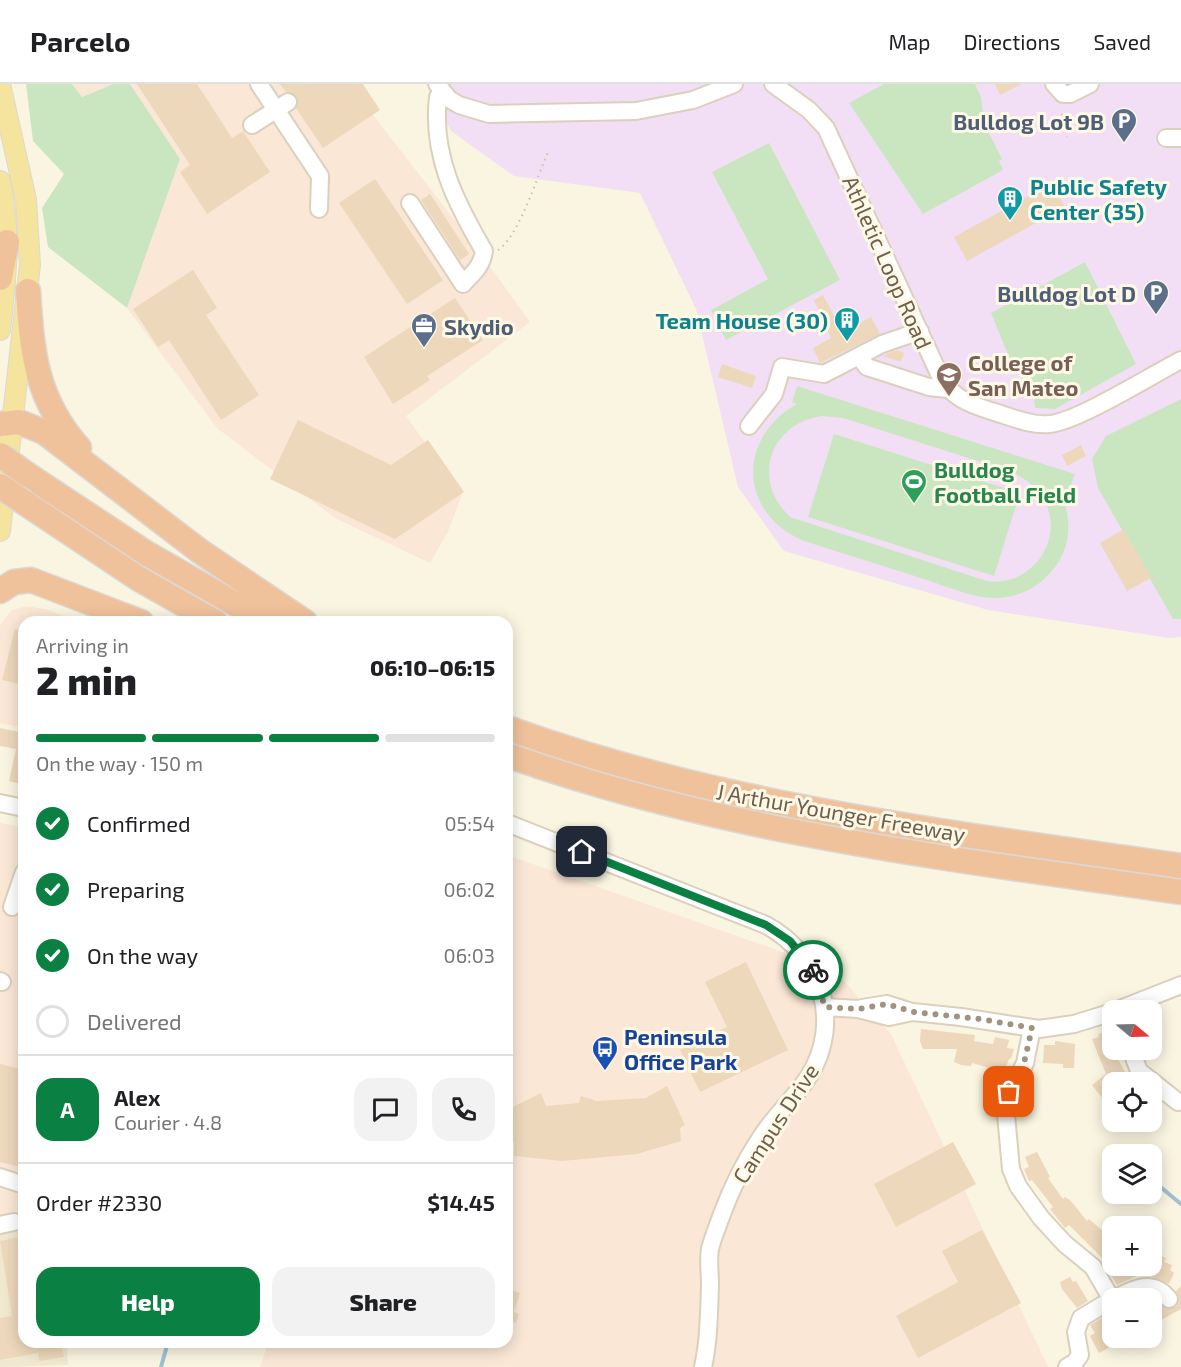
<!DOCTYPE html>
<meta charset="utf-8">
<style>
body{margin:0;font-family:"Exo 2",sans-serif;background:#f2f2f2;color:#202124;height:100vh;display:flex;flex-direction:column;font-size:22px;white-space:nowrap}
*{box-sizing:border-box;margin:0}
p{font-size:20px;color:#757577}
.icon{flex:none;width:33px;height:33px;fill:none;stroke:currentColor;stroke-width:2;stroke-linecap:round;stroke-linejoin:round}
.map{position:relative;flex:1;overflow:hidden}
.side{position:absolute;left:18px;top:532px;width:495px;height:732px;display:flex;flex-direction:column;background:#fff;border-radius:18px;box-shadow:0 3px 15px #0003}
.side>*{flex:none}
.needle{width:39px;rotate:109deg}
.fabs{position:absolute;left:1102px;top:916px;display:grid;gap:12px}
.fabs a{display:grid;place-items:center;width:60px;height:60px;border-radius:12px;background:#fff;box-shadow:0 3px 15px #0003;font-size:30px}
.pin{position:absolute;display:grid;place-items:center;width:51px;height:51px;color:#fff;margin:-26px;border-radius:12px;box-shadow:0 3px 9px #0006}
.courier{position:absolute;display:grid;place-items:center;width:60px;height:60px;margin:-30px;border:4px solid #0b8043;border-radius:50%;background:#fff;color:#222;box-shadow:0 2px 8px #0007}
.headline em{font-style:normal;font-weight:800}
.headline div{display:flex;flex-direction:column-reverse}
.headline{display:flex;align-items:center;justify-content:space-between;height:102px;padding:0 18px}
h1{font-size:39px;font-weight:800;line-height:45px}
.bar{display:grid;grid-template-columns:repeat(4,1fr);gap:9px 6px;align-content:center;height:72px;padding:0 18px}
.bar i{height:8px;border-radius:4px;background:#e0e0e0}
.bar .selected{background:#0b8043}
.bar p{grid-column:span 4}
.line{display:flex;align-items:center;gap:15px;padding:0 18px;border-top:2px solid #e0e0e0}
.line div{flex:1}
.round{display:grid;place-items:center;flex:none;width:63px;height:63px;border-radius:18px;background:#f2f2f2}
ol{padding:0 18px;list-style:none}
li{display:flex;align-items:center;gap:18px;height:66px}
li p{margin-inline-start:auto}
li .icon{padding:6px;border-radius:50%;background:#0b8043;color:#fff;stroke-width:4}
li:last-child{color:#757577}
li i{width:33px;height:33px;border:3px solid #e0e0e0;border-radius:50%}
.primary-button{display:flex;gap:12px;margin-top:auto;padding:12px 18px}
.primary-button a{flex:1;height:69px;border-radius:18px;background:#0b8043;color:#fff;font-size:24px;font-weight:800;line-height:69px;text-align:center}
.primary-button a+a{background:#f2f2f2;color:#202124}
header{display:flex;align-items:center;gap:36px;box-sizing:border-box;height:84px;padding:0 30px;background:#fff;border-bottom:2px solid #e0e0e0}
header strong{font-size:28px}
nav{display:flex;gap:33px;margin-inline-start:auto;font-size:21px}
.map>svg:first-child{display:block}
.residential{fill:#f1e8d0}
.commercial{fill:#fae7d6}
.education{fill:#f2dff6}
.green{fill:#cae6c1;fill-rule:evenodd}
.lines{fill:none;stroke-linecap:round;stroke-linejoin:round}
.stream{stroke:#9fc1d3;stroke-width:4}
.building{fill:#edd8bb}
.minor-casing{stroke:#dad0bc;stroke-width:20}
.major-casing{stroke:#dcd8d4;stroke-width:22}
.highway-casing{stroke:#dcd8d4;stroke-width:27}
.path{stroke:#d2bc9f;stroke-width:2;stroke-dasharray:1.5 4.5;stroke-linecap:butt}
.minor{stroke:#fff;stroke-width:16}
.major{stroke:#f5e49e;stroke-width:20}
.highway{stroke:#f0c29c;stroke-width:24}
.highway-bridge-casing{stroke:#dcd8d4;stroke-width:27;stroke-linecap:butt}
.highway-bridge{stroke:#f0c29c;stroke-width:24}
.done{stroke:#a0937f;stroke-width:6;stroke-dasharray:0 10.8}
.route{stroke:#0b8043;stroke-width:8}
.labels{text-anchor:middle;dominant-baseline:central;stroke-width:6;stroke-linejoin:round;paint-order:stroke}
.service-label{font-size:22px;font-weight:bold;fill:#4e5e75;stroke:#fef9e7;text-anchor:end}
.culture-label{font-size:22px;font-weight:bold;fill:#0d838f;stroke:#fef9e7;text-anchor:start}
.street-label{font-size:22px;fill:#6f5e4a;stroke:#fef9e7}
.education-label{font-size:22px;font-weight:bold;fill:#785e54;stroke:#fef9e7;text-anchor:start}
.leisure-label{font-size:22px;font-weight:bold;fill:#27864d;stroke:#fef9e7;text-anchor:start}
.transit-label{font-size:22px;font-weight:bold;fill:#164399;stroke:#fef9e7;text-anchor:start}
</style>
<header>
<strong>Parcelo</strong>
<nav><a>Map</a><a>Directions</a><a>Saved</a></nav>
</header>
<div class="map">
<svg width="1181" height="1283" viewBox="0 0 1181 1283">
<rect width="100%" height="100%" fill="#faf5e1"/>
<path class="residential" d="M24,1138V1258L67,1259L68,1281L0,1283V1145Z"/>
<g class="commercial">
<path d="M72,0H113L82,13Z"/>
<path d="M130,0H349L481,170L530,238L406,332L462,410L448,448L430,479L335,434L217,344L127,224L180,75Z"/>
<path d="M26,522L45,525L81,538H24V644L0,639V541L12,526Z"/>
<path d="M0,739L24,744V1138L0,1145Z"/>
<path d="M507,771L834,886L891,950L1048,1283H260L268,1259L507,1258Z"/>
</g>
<path class="education" d="M426,0H1181V553L1169,554L988,526L784,467L738,403L696,225L640,109L514,92L451,47Z"/>
<g class="green">
<path d="M26,0H72L82,13L113,0H130L180,75L127,224L48,163L42,124L64,90L33,57Z"/>
<path d="M884,0H975L981,13L984,39L1002,75L999,77L1003,86L923,130L849,19Z"/>
<path d="M769,59L840,196L726,256L711,226L768,195L712,88Z"/>
<path d="M1085,178L1136,280L1055,325L1035,324L1033,306L1013,283L991,229Z"/>
<path d="M797,302L1075,390L1069,406L1058,403C1070,426 1073,454 1059,477C1046,499 1023,513 998,514C974,515 949,503 927,496C886,483 845,470 804,457C739,430 736,354 797,320L792,318ZM822,332L843,334L1012,388C1025,395 1037,402 1044,416C1066,455 1031,504 987,497L790,433C751,396 769,340 822,332Z"/>
<path d="M1181,315V535H1173L1098,404L1092,375L1106,352Z"/>
<path d="M834,350L1020,409L994,492L808,433Z"/>
</g>
<g class="lines">
<g class="stream">
<path d="M1152,1096L1181,1120"/>
<path d="M161,1283L168,1258"/>
</g>
</g>
<g class="building">
<path d="M137,0H197L232,54L243,47L270,88L207,130L180,88L190,81Z"/>
<path d="M280,0H363L380,26L323,64L296,24V12L286,8Z"/>
<path d="M995,0H1022L1000,11Z"/>
<path d="M375,95L443,196L407,220L339,119Z"/>
<path d="M1052,99L1065,123L967,177L954,153Z"/>
<path d="M430,110L469,170L460,176L421,116Z"/>
<path d="M193,186L217,224L206,231L259,311L221,336L169,256L158,263L133,225Z"/>
<path d="M823,211L842,248L871,233L880,250L820,279L813,264L831,254L814,216Z"/>
<path d="M455,214L483,256L427,292L430,296L393,320L364,273Z"/>
<path d="M896,266L904,269L901,278L883,272Z"/>
<path d="M722,280L756,292L752,304L718,293Z"/>
<path d="M298,336L391,381L428,356L464,408L395,455L270,395Z"/>
<path d="M1081,361L1086,372L1067,382L1062,371Z"/>
<path d="M1124,445L1151,494L1127,507L1100,459Z"/>
<path d="M15,545L24,547V601L2,596Z"/>
<path d="M0,644L24,649V689L21,700L9,697L16,665L0,662Z"/>
<path d="M746,878L788,966L700,1008L680,966L727,943L705,898Z"/>
<path d="M921,945L975,951L974,957L993,960L995,953L1009,956L1007,964L1014,965L1011,975H1009L1004,988L972,979L971,982L961,981L954,978L957,965H923L920,957Z"/>
<path d="M1110,947L1113,966L1131,999H1113V1010L1104,1016L1092,1001L1106,990L1092,955L1099,953L1098,950Z"/>
<path d="M1055,957L1075,960L1074,984H1063V980L1043,979L1044,961H1055Z"/>
<path d="M0,980L24,986V1084L0,1078Z"/>
<path d="M667,1002L685,1041L680,1044L681,1057L637,1070L562,1077L514,1072V1058L507,1059V1026L541,1009L546,1022L579,1019L581,1012L597,1017L646,1014Z"/>
<path d="M953,1058L976,1100L896,1143L874,1100Z"/>
<path d="M1037,1068L1050,1093L1048,1094L1063,1115L1065,1113L1071,1117L1087,1137L1089,1135L1113,1156V1182H1152V1168L1166,1174L1164,1178L1172,1181L1170,1186L1174,1189L1169,1200L1143,1189L1117,1201L1105,1182H1110L1069,1141L1065,1144L1050,1125L1053,1123L1032,1096L1029,1097L1024,1085L1029,1083L1025,1073Z"/>
<path d="M982,1146L1021,1219L918,1274L896,1232L958,1198L942,1167Z"/>
<path d="M24,1152V1258H61L64,1273L39,1277L38,1269L0,1276V1234L12,1232L0,1157Z"/>
<path d="M1070,1193L1073,1198L1076,1197L1088,1217L1077,1224L1062,1205L1060,1198Z"/>
<path d="M1181,1202V1225L1152,1241V1228L1160,1221L1167,1225L1177,1222L1179,1213L1176,1207Z"/>
<path d="M507,1205L520,1209L514,1228L519,1230L516,1239L511,1237L509,1244H507Z"/>
<path d="M1102,1234L1106,1243L1113,1241V1254H1127L1099,1269L1090,1252L1095,1249L1090,1241Z"/>
</g>
<g class="lines">
<defs>
<g id="minor">
<path d="M259,0L320,92L319,125"/>
<path d="M437,0L449,15L459,21L489,30L636,27L693,16L734,0"/>
<path d="M773,0L809,26L826,44L940,292C951,313 969,320 991,327C1009,332 1030,342 1049,340C1077,338 1152,291 1181,276"/>
<path d="M1054,0L1063,10H1070L1090,0"/>
<path d="M252,41L288,18"/>
<path d="M1166,54H1181"/>
<path d="M410,119L463,200C473,189 482,182 484,167C456,119 431,71 438,13L443,8"/>
<path d="M859,272L867,283L929,303L948,305"/>
<path d="M749,342L774,310L782,283L824,290L882,260L920,247"/>
<path d="M0,719L24,724"/>
<path d="M507,739L766,841C821,871 843,937 809,992C795,1014 775,1031 761,1053C745,1077 732,1103 722,1130C718,1141 713,1153 710,1165C708,1176 710,1190 710,1201C709,1228 709,1256 703,1283"/>
<path d="M12,823L24,788"/>
<path d="M0,897L2,898"/>
<path d="M825,923L858,925L889,933L913,928L961,933L1039,945L1074,940L1113,928"/>
<path d="M862,924L887,920L912,928"/>
<path d="M1115,927L1181,901"/>
<path d="M1032,944L1025,979L1005,1020L1011,1085L1018,1102L1041,1134L1065,1160L1093,1183L1112,1216"/>
<path d="M1131,966L1139,987L1178,1018"/>
<path d="M0,1093L24,1101"/>
<path d="M0,1141L14,1138"/>
<path d="M1114,1215C1133,1205 1152,1194 1169,1215"/>
<path d="M1067,1283L1075,1278L1080,1271L1076,1248L1081,1234L1113,1215"/>
</g>
<g id="major">
<path d="M0,97C11,147 6,195 0,246"/>
<path d="M0,447L30,181L26,116L0,0"/>
</g>
<g id="highway">
<path d="M0,194L7,158"/>
<path d="M28,207C32,270 36,315 79,364"/>
<path d="M0,340L19,338L44,348L201,468L305,538"/>
<path d="M28,391L146,469L267,538"/>
<path d="M25,419L139,495L215,538"/>
<path d="M0,507L14,498L31,496L141,538"/>
<path d="M507,644C725,723 953,749 1181,782"/>
<path d="M507,671C725,749 953,775 1181,808"/>
</g>
</defs>
<use href="#minor" class="minor-casing"/>
<use href="#major" class="major-casing"/>
<use href="#highway" class="highway-casing"/>
<g class="path">
<path d="M1062,30L1068,42L1067,53"/>
<path d="M498,166C518,154 538,91 548,68"/>
</g>
<use href="#minor" class="minor"/>
<use href="#major" class="major"/>
<use href="#highway" class="highway"/>
<defs>
<g id="highway-bridge">
<path d="M0,371L28,391"/>
<path d="M0,402L25,419"/>
</g>
</defs>
<use href="#highway-bridge" class="highway-bridge-casing"/>
<use href="#highway-bridge" class="highway-bridge"/>
</g>
<g class="lines">
<path class="done" d="M813,886L825,923L858,925L887,920L913,928L980,935L1032,944L1024,979L1009,1008"/>
<path class="route" d="M582,768L766,841L790,857L813,886"/>
</g>
<defs>
<symbol id="parking-pin" viewBox="-11 -11 22 30"><path d="M0 17L-7.5 6A9.5 9.5 0 1 1 7.5 6Z" fill="#5c6f8a" stroke="#fef9e7"/><path d="M-3.5-5.5H1a3.5 3.5 0 0 1 0 7H-1V5.5H-3.5ZM-1-3.4V-.6H.8a1.4 1.4 0 0 0 0-2.8Z" fill="#fff"/></symbol>
<symbol id="building-pin" viewBox="-11 -11 22 30"><path d="M0 17L-7.5 6A9.5 9.5 0 1 1 7.5 6Z" fill="#0f9aa8" stroke="#fef9e7"/><path d="M-4-6H4V6H1V3H-1V6H-4ZM-2.5-4.3h1.7v1.8h-1.7ZM.8-4.3h1.7v1.8H.8ZM-2.5-1h1.7V.8h-1.7ZM.8-1h1.7V.8H.8Z" fill="#fff"/></symbol>
<symbol id="office-pin" viewBox="-11 -11 22 30"><path d="M0 17L-7.5 6A9.5 9.5 0 1 1 7.5 6Z" fill="#5c6f8a" stroke="#fef9e7"/><path d="M-6-3h4V-5.5h4V-3h4V5H-6ZM-1-4.5V-3h2v-1.5ZM-6 0V1H6V0Z" fill="#fff"/></symbol>
<symbol id="university-pin" viewBox="-11 -11 22 30"><path d="M0 17L-7.5 6A9.5 9.5 0 1 1 7.5 6Z" fill="#8d6e63" stroke="#fef9e7"/><path d="M0-5L7-2L0 1L-7-2ZM-4 1L0 2.5L4 1V4Q0 6-4 4Z" fill="#fff"/></symbol>
<symbol id="stadium-pin" viewBox="-11 -11 22 30"><path d="M0 17L-7.5 6A9.5 9.5 0 1 1 7.5 6Z" fill="#2e9e5b" stroke="#fef9e7"/><path d="M0-5a6.5 5 0 1 0 0 10a6.5 5 0 1 0 0-10ZM-3.5-1.8h7v3.6h-7Z" fill="#fff"/></symbol>
<symbol id="bus-pin" viewBox="-11 -11 22 30"><path d="M0 17L-7.5 6A9.5 9.5 0 1 1 7.5 6Z" fill="#1a4fb4" stroke="#fef9e7"/><path d="M-5-6H5V4H4V6H2V4H-2V6H-4V4H-5ZM-3.5-4V0h7V-4ZM-3.5 1.2v1.5H-2V1.2ZM2 1.2v1.5H3.5V1.2Z" fill="#fff"/></symbol>
</defs>
<g fill-rule="evenodd">
<use href="#parking-pin" x="1109" y="22" width="30" height="40"/>
<use href="#building-pin" x="995" y="100" width="30" height="40"/>
<use href="#parking-pin" x="1141" y="194" width="30" height="40"/>
<use href="#building-pin" x="832" y="221" width="30" height="40"/>
<use href="#office-pin" x="409" y="227" width="30" height="40"/>
<use href="#university-pin" x="934" y="276" width="30" height="40"/>
<use href="#stadium-pin" x="899" y="383" width="30" height="40"/>
<use href="#bus-pin" x="590" y="950" width="30" height="40"/>
</g>
<g class="labels">
<g class="service-label">
<text x="1104" y="37">Bulldog Lot 9B</text>
<text x="1136" y="209">Bulldog Lot D</text>
<text x="444" y="242" text-anchor="start">Skydio</text>
</g>
<g class="culture-label">
<text x="1030" y="102">Public Safety<tspan x="1030" dy="25">Center (35)</tspan></text>
<text x="828" y="236" text-anchor="end">Team House (30)</text>
</g>
<g class="street-label">
<text transform="translate(888 178) rotate(66)">Athletic Loop Road</text>
<text transform="translate(841 728) rotate(10)">J Arthur Younger Freeway</text>
<text transform="translate(775 1039) rotate(-57)">Campus Drive</text>
</g>
<g class="education-label">
<text x="968" y="278">College of<tspan x="968" dy="25">San Mateo</tspan></text>
</g>
<g class="leisure-label">
<text x="934" y="385">Bulldog<tspan x="934" dy="25">Football Field</tspan></text>
</g>
<g class="transit-label">
<text x="624" y="952">Peninsula<tspan x="624" dy="25">Office Park</tspan></text>
</g>
</g>
</svg>
<div class="fabs">
<a><svg class="needle" viewBox="-14 -14 28 28"><path d="M0-13l5 13h-10z" fill="#e53935"/><path d="M0 13l5-13h-10z" fill="#757577"/></svg></a>
<a><svg class="icon" aria-label="locate" viewBox="0 0 24 24"><circle cx="12" cy="12" r="6"/><path d="M12 2v4M12 18v4M2 12h4M18 12h4"/></svg></a>
<a><svg class="icon" aria-label="layers" viewBox="0 0 24 24"><path d="M12 4l9 5-9 5-9-5zM3 14l9 5 9-5"/></svg></a>
<a>+</a>
<a>−</a>
</div>
<div class="pin" style="left:1009px;top:1008px;background:#ea580c"><svg class="icon" aria-label="bag" viewBox="0 0 24 24"><path d="M5 8h14l-1 12H6zM9 8a3 3 0 0 1 6 0"/></svg></div>
<div class="pin" style="left:582px;top:768px;background:#1f2937"><svg class="icon" aria-label="home" viewBox="0 0 24 24"><path d="M3 11l9-7 9 7M6 9v11h12V9"/></svg></div>
<div class="courier" style="left:813px;top:886px"><svg class="icon" aria-label="bike" viewBox="0 0 24 24"><circle cx="6" cy="16" r="4"/><circle cx="18" cy="16" r="4"/><path d="M6 16l4-8h5l3 8M10 8l3 8H6M13 5h3"/></svg></div>
<section class="side">
<div class="headline"><div><h1>2 min</h1><p>Arriving in</p></div><em>06:10–06:15</em></div>
<div class="bar"><i class="selected"></i><i class="selected"></i><i class="selected"></i><i></i><p>On the way · 150 m</p></div>
<ol>
<li><svg class="icon" aria-label="check" viewBox="0 0 24 24"><path d="M5 12l5 5 9-10"/></svg>Confirmed<p>05:54</p></li>
<li><svg class="icon" aria-label="check" viewBox="0 0 24 24"><path d="M5 12l5 5 9-10"/></svg>Preparing<p>06:02</p></li>
<li><svg class="icon" aria-label="check" viewBox="0 0 24 24"><path d="M5 12l5 5 9-10"/></svg>On the way<p>06:03</p></li>
<li><i></i>Delivered</li>
</ol>
<div class="line" style="height:108px"><b class="round" style="background:#0b8043;color:#fff">A</b><div><b>Alex</b><p>Courier · 4.8</p></div><a class="round"><svg class="icon" aria-label="chat" viewBox="0 0 24 24"><path d="M4 5h16v11H9l-5 4z"/></svg></a><a class="round"><svg class="icon" aria-label="phone" viewBox="0 0 24 24"><path d="M5 4h4l2 5-3 2q2 4 5 5l2-3 5 2v4C11 20 4 13 5 4z"/></svg></a></div>
<div class="line" style="height:78px"><div>Order #2330</div><b>$14.45</b></div>
<div class="primary-button"><a>Help</a><a>Share</a></div>
</section>
</div>
